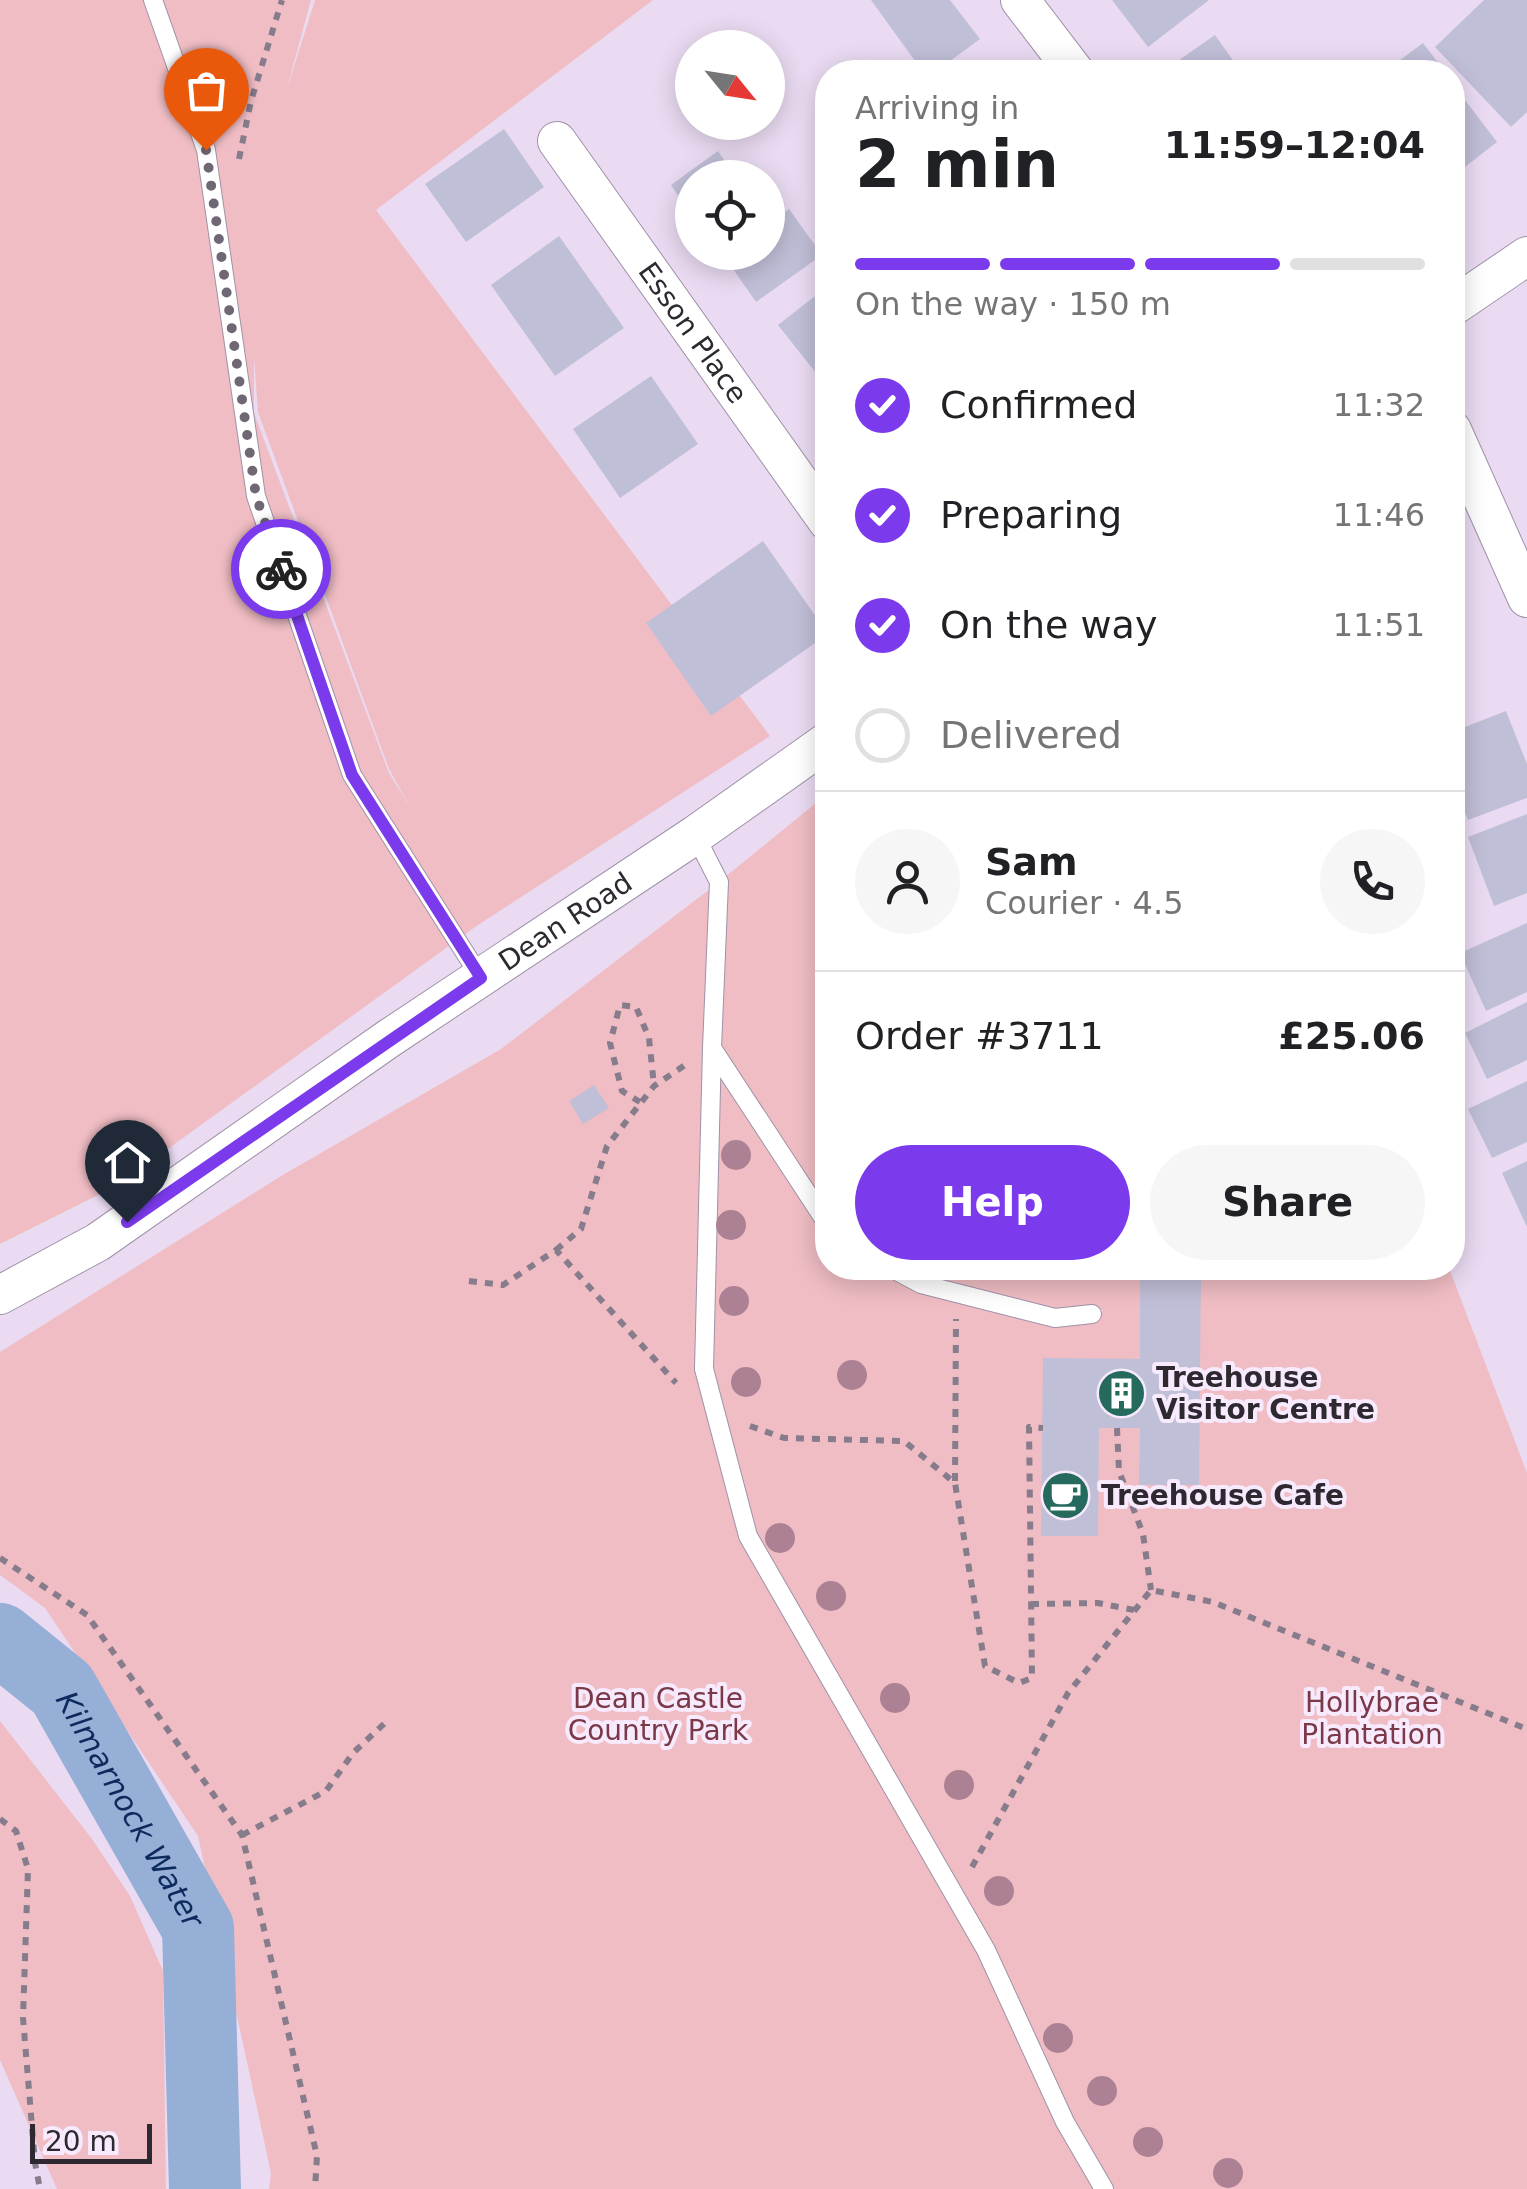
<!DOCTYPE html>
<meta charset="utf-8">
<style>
body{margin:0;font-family:"DejaVu Sans",sans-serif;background:#f6f6f6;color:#202124;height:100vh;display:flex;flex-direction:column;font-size:38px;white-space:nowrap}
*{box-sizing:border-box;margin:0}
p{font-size:32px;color:#757577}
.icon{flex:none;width:55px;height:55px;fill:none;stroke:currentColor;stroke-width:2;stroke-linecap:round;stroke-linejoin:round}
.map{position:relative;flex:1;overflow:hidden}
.sheet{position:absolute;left:815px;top:60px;width:650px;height:1220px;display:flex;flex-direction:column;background:#fff;border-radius:40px;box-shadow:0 5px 25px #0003}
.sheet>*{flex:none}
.needle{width:65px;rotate:120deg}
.controls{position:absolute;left:675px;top:30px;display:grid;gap:20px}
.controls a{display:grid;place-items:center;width:110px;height:110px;border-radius:50%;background:#fff;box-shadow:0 5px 25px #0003;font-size:50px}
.scale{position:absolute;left:30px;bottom:25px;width:122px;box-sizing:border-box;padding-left:10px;border:5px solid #2e2931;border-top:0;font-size:28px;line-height:35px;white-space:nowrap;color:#2e2931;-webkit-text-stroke:8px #f6eafc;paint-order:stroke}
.pin{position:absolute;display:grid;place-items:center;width:85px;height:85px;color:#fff;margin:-102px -42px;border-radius:50% 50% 50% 0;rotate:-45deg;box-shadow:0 0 10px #0007}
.pin .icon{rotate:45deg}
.courier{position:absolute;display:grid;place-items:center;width:100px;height:100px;margin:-50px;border:8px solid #7c3aed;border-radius:50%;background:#fff;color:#222;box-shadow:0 2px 12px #0007}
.summary em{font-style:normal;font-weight:700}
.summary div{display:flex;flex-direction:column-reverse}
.summary{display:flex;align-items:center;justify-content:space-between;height:170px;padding:0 40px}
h1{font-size:65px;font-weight:700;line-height:75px}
.bar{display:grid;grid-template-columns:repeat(4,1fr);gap:15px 10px;align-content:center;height:120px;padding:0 40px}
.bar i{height:12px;border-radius:8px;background:#e0e0e0}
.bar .current{background:#7c3aed}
.bar p{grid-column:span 4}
.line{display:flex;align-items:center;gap:25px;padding:0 40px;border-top:2px solid #e0e0e0}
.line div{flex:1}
.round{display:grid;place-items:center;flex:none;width:105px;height:105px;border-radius:52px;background:#f6f6f6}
ol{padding:0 40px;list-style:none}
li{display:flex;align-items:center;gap:30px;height:110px}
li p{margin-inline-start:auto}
li .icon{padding:10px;border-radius:50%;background:#7c3aed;color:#fff;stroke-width:4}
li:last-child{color:#757577}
li i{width:55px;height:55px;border:5px solid #e0e0e0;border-radius:50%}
.button{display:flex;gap:20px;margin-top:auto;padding:20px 40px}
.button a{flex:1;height:115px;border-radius:60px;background:#7c3aed;color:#fff;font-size:40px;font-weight:700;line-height:115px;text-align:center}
.button a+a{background:#f6f6f6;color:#202124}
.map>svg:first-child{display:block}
.green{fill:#f0bdc4;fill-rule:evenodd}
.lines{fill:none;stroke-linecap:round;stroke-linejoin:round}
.river{stroke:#96afd6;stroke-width:72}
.building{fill:#c0bfd8}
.lane-casing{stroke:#9f92a7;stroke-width:20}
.street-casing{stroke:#9f92a7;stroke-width:40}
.path{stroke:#867c8b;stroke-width:6;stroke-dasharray:8 8;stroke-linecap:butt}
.lane{stroke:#fff;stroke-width:18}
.street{stroke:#fff;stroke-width:38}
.tree{fill:#ad8194}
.done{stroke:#706775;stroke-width:10;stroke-dasharray:0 18}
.route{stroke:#7c3aed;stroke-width:12}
.labels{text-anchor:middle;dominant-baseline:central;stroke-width:8;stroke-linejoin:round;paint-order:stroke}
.street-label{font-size:28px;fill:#2e2931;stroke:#f6eafc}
.poi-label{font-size:28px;font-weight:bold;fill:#2e2931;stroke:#f6eafc;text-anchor:start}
.park-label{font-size:28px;fill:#7b3847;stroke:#f6eafc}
.water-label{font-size:30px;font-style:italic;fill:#0c2a5b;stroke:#f6eafc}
</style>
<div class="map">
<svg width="1527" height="2189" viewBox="0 0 1527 2189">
<rect width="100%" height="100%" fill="#eadbf2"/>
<g class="green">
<path d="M0,0H311L286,92L315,0H653L376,210L770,736L478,925L118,1185L0,1244ZM254,357L258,412L389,769L410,807L389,773L254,413Z"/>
<path d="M827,794L828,1268H1449L1527,1473V2189H269L271,2173L198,1836L45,1608L0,1575V1352L281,1176L501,1049L719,882Z"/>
<path d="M0,1721L92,1839L130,1896L163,1971L166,2189H57L0,2060Z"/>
</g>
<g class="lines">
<path class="river" id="s1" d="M0,1639L62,1689L198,1928L205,2189"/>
</g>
<g class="building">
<path d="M871,0H950L980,39L935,72H923Z"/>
<path d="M1112,0H1209L1148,47Z"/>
<path d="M1484,0H1527V112L1511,127L1435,47Z"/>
<path d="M1215,35L1241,72H1162Z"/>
<path d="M1423,43L1445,72H1384Z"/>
<path d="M1452,83L1497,142L1452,177Z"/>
<path d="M504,129L544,187L466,242L425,184Z"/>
<path d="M718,151L736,178H692V216L671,185Z"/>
<path d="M789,209L822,255L756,302L724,256L729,252H768V225Z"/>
<path d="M559,236L624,328L555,376L491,285Z"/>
<path d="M824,289L828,294V372L820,378L778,325Z"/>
<path d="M651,376L698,444L620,498L573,429Z"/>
<path d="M763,541L828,634L711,716L646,623Z"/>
<path d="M1506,711L1527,764V798L1468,820L1452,782V732Z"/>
<path d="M1527,814V893L1494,906L1468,837Z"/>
<path d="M1527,923V992L1486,1011L1460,953Z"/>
<path d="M1527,1002V1060L1487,1079L1465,1033Z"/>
<path d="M1527,1081V1142L1492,1158L1468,1109Z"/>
<path d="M594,1085L609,1108L583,1124L569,1101Z"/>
<path d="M1527,1161V1227L1502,1173Z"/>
<path d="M1140,1268H1201L1199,1485H1139L1140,1428H1099L1098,1536H1041L1043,1358L1140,1359Z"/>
</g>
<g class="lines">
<defs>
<g id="lane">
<path d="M153,0L206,150L256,496L352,775L481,978"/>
<path d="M695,835L719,882L712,1048L704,1369L748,1536L986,1950L1065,2122L1104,2189"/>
<path d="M712,1048L828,1225"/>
<path d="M891,1268L921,1284L1055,1318L1092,1314"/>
</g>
<g id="street">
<path d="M1020,0L1075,72"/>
<path id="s2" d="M557,141L828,522"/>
<path d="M1452,307L1527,256"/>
<path d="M1452,430L1527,598"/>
<path id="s3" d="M0,1295L98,1242L388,1039L695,835L828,741"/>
</g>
</defs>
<use href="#lane" class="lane-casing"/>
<use href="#street" class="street-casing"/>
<g class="path">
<path d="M239,159L251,101L282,0"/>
<path d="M640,1102L622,1091L610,1043L620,1005L636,1007L649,1038L654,1086"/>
<path d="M556,1250L581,1229L607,1146L654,1086L685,1065"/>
<path d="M469,1281L503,1285L556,1250L676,1383"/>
<path d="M750,1426L784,1438L904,1441L955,1483L985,1666L1019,1683L1032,1678L1029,1427L1043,1428"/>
<path d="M1117,1428L1119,1471L1143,1534L1151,1590"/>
<path d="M955,1481L956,1319"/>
<path d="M0,1558L87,1615L242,1835L317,2156L315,2189"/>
<path d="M1031,1604L1098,1603L1134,1610"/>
<path d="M0,1819L16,1831L28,1869L23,2018L35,2163L40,2189"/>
<path d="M242,1835L326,1791L353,1753L387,1721"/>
<path d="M972,1867L1068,1693L1151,1590L1213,1602L1527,1729"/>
</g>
<use href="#lane" class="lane"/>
<use href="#street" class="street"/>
</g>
<g class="tree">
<circle cx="736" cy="1155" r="15"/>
<circle cx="731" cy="1225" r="15"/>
<circle cx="734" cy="1301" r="15"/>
<circle cx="852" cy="1375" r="15"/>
<circle cx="746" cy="1382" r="15"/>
<circle cx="780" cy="1538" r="15"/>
<circle cx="831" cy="1596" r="15"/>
<circle cx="895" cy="1698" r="15"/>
<circle cx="959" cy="1785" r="15"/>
<circle cx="999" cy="1891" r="15"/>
<circle cx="1058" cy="2038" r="15"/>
<circle cx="1102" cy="2091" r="15"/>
<circle cx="1148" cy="2142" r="15"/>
<circle cx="1228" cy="2173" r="15"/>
</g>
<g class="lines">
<path class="done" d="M206,150L256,496L281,569"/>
<path class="route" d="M127,1222L481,978L352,775L281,569"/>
</g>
<defs>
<symbol id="building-disc" viewBox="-11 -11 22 22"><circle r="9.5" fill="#256a5d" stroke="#f6eafc"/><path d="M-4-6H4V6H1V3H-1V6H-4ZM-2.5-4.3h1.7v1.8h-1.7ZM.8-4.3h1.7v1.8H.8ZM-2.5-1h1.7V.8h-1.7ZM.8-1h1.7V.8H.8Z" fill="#fff"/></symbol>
<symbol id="cafe-disc" viewBox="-11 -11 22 22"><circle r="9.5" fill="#256a5d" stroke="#f6eafc"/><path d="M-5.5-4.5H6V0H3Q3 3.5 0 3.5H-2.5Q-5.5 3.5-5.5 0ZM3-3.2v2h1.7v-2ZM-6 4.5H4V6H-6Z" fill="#fff"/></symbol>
</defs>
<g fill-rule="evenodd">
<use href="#building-disc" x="1094" y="1366" width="55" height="55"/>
<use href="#cafe-disc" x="1038" y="1468" width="55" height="55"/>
</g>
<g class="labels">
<g class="street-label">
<text stroke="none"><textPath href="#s2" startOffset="235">Esson Place</textPath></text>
<text stroke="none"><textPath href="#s3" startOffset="678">Dean Road</textPath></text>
</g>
<g class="poi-label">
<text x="1156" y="1377">Treehouse<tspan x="1156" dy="32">Visitor Centre</tspan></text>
<text x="1101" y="1495">Treehouse Cafe</text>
</g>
<g class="park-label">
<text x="658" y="1698">Dean Castle<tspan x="658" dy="32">Country Park</tspan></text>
<text x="1372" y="1702">Hollybrae<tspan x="1372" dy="32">Plantation</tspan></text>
</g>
<g class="water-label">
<text stroke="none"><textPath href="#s1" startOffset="218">Kilmarnock Water</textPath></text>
</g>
</g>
</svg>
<div class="controls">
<a><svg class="needle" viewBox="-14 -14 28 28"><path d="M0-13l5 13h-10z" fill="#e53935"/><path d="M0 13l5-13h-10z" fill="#757577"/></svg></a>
<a><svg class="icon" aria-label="locate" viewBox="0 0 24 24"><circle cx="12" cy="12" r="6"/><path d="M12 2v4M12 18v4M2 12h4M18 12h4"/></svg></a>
</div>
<div class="scale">20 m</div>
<div class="pin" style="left:206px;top:150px;background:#ea580c"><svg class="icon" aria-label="bag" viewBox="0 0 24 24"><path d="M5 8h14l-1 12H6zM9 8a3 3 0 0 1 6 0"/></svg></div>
<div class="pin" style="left:127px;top:1222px;background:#1f2937"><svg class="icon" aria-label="home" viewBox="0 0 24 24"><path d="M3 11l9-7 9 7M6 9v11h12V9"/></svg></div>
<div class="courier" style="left:281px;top:569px"><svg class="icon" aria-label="bike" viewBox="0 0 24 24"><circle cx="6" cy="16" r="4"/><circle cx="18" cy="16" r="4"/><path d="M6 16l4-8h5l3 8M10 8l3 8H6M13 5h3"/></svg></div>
<section class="sheet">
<div class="summary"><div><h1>2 min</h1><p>Arriving in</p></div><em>11:59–12:04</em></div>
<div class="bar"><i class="current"></i><i class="current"></i><i class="current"></i><i></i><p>On the way · 150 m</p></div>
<ol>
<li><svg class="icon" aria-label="check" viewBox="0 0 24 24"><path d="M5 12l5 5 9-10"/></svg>Confirmed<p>11:32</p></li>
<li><svg class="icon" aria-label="check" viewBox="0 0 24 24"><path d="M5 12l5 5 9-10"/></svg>Preparing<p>11:46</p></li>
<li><svg class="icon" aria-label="check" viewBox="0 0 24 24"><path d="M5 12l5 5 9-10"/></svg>On the way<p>11:51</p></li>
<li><i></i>Delivered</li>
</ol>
<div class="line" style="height:180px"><a class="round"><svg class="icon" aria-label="person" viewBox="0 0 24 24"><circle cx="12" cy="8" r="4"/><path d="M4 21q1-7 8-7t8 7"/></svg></a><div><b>Sam</b><p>Courier · 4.5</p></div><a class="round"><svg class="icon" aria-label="phone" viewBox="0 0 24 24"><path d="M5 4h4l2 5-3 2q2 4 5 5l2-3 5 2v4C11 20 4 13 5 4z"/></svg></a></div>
<div class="line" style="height:130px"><div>Order #3711</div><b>£25.06</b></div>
<div class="button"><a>Help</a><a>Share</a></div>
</section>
</div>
